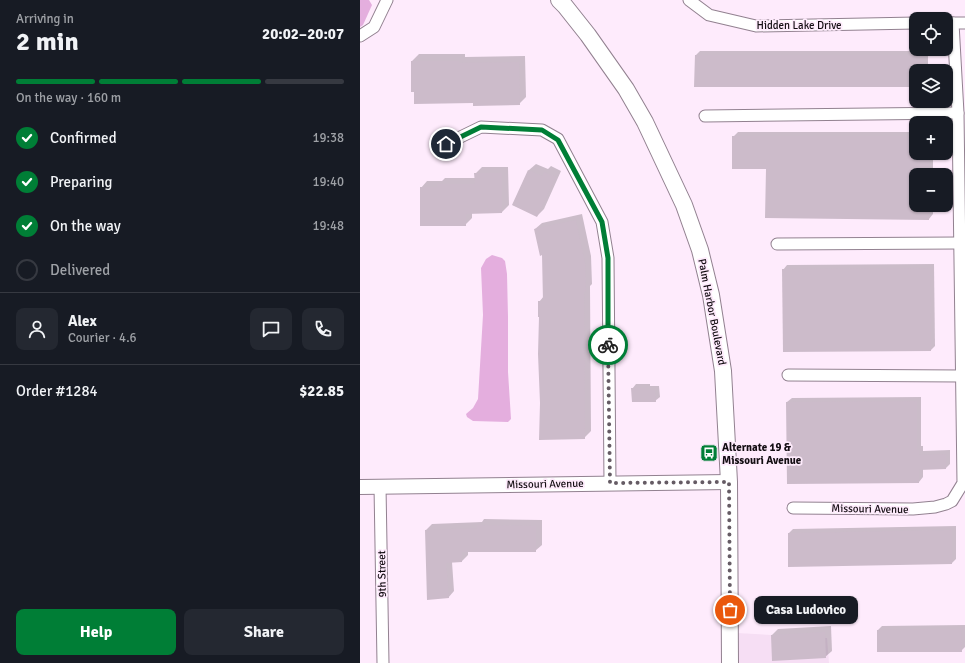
<!DOCTYPE html>
<meta charset="utf-8">
<style>
body{margin:0;font-family:Signika,sans-serif;background:#242831;color:#f1f3f6;height:100vh;display:flex;flex-direction:column;font-size:15px;white-space:nowrap}
*{box-sizing:border-box;margin:0}
p{font-size:13px;color:#9ea1a6}
.icon{flex:none;width:22px;height:22px;fill:none;stroke:currentColor;stroke-width:2;stroke-linecap:round;stroke-linejoin:round}
.map{position:relative;flex:1;overflow:hidden}
.drawer{display:flex;flex-direction:column;background:#171b24;width:360px}
.drawer>*{flex:none}
.fabs{position:absolute;left:549px;top:12px;display:grid;gap:8px}
.fabs a{display:grid;place-items:center;width:44px;height:44px;border-radius:8px;background:#171b24;box-shadow:0 1px 3px #0004;font-size:20px}
.pin{position:absolute;display:grid;place-items:center;width:34px;height:34px;color:#fff;margin:-17px;border:2px solid #fff;border-radius:50%;box-shadow:0 1px 4px #0007}
.courier{position:absolute;display:grid;place-items:center;width:40px;height:40px;margin:-20px;border:3px solid #007e36;border-radius:50%;background:#fff;color:#222;box-shadow:0 1px 5px #0007}
.bubble{position:absolute;height:28px;border-radius:8px;background:#171b24;box-shadow:0 1px 3px #0004;font-size:13px;font-weight:700;line-height:28px;text-align:center}
.summary em{font-style:normal;font-weight:700}
.summary div{display:flex;flex-direction:column-reverse}
.summary{display:flex;align-items:center;justify-content:space-between;height:68px;padding:0 16px}
h1{font-size:26px;font-weight:700;line-height:30px}
.bar{display:grid;grid-template-columns:repeat(4,1fr);gap:6px 4px;align-content:center;height:48px;padding:0 16px}
.bar i{height:5px;border-radius:3px;background:#363941}
.bar .active{background:#007e36}
.bar p{grid-column:span 4}
.line{display:flex;align-items:center;gap:10px;padding:0 16px;border-top:1px solid #363941}
.line div{flex:1}
.round{display:grid;place-items:center;flex:none;width:42px;height:42px;border-radius:8px;background:#242831}
ol{padding:0 16px;list-style:none}
li{display:flex;align-items:center;gap:12px;height:44px}
li p{margin-inline-start:auto}
li .icon{padding:4px;border-radius:50%;background:#007e36;color:#fff;stroke-width:4}
li:last-child{color:#9ea1a6}
li i{width:22px;height:22px;border:2px solid #363941;border-radius:50%}
.primary-button{display:flex;gap:8px;margin-top:auto;padding:8px 16px}
.primary-button a{flex:1;height:46px;border-radius:8px;background:#007e36;color:#fff;font-size:16px;font-weight:700;line-height:46px;text-align:center}
.primary-button a+a{background:#242831;color:#f1f3f6}
main{display:flex;flex:1;min-height:0}
.map>svg:first-child{display:block}
.built{fill:#f6def4}
.water{fill:#e4aede}
.shadow{fill:#0003}
.building{fill:#ccbbca}
.lines{fill:none;stroke-linecap:round;stroke-linejoin:round}
.minor-casing{stroke:#928190;stroke-width:13}
.tertiary-casing{stroke:#928190;stroke-width:16}
.secondary-casing{stroke:#928190;stroke-width:18}
.minor{stroke:#fff;stroke-width:11}
.tertiary{stroke:#fff;stroke-width:14}
.secondary{stroke:#fff;stroke-width:16}
.done{stroke:#655b64;stroke-width:4;stroke-dasharray:0 7.2}
.route{stroke:#007e36;stroke-width:5}
.labels{text-anchor:middle;dominant-baseline:central;stroke-width:3.5;stroke-linejoin:round;paint-order:stroke}
.street-label{font-size:11px;fill:#130d12;stroke:#feebfc}
.poi-label{font-size:11px;font-weight:bold;fill:#130d12;stroke:#feebfc;text-anchor:start}
</style>
<main>
<section class="drawer">
<div class="summary"><div><h1>2 min</h1><p>Arriving in</p></div><em>20:02–20:07</em></div>
<div class="bar"><i class="active"></i><i class="active"></i><i class="active"></i><i></i><p>On the way · 160 m</p></div>
<ol>
<li><svg class="icon" aria-label="check" viewBox="0 0 24 24"><path d="M5 12l5 5 9-10"/></svg>Confirmed<p>19:38</p></li>
<li><svg class="icon" aria-label="check" viewBox="0 0 24 24"><path d="M5 12l5 5 9-10"/></svg>Preparing<p>19:40</p></li>
<li><svg class="icon" aria-label="check" viewBox="0 0 24 24"><path d="M5 12l5 5 9-10"/></svg>On the way<p>19:48</p></li>
<li><i></i>Delivered</li>
</ol>
<div class="line" style="height:72px"><a class="round"><svg class="icon" aria-label="person" viewBox="0 0 24 24"><circle cx="12" cy="8" r="4"/><path d="M4 21q1-7 8-7t8 7"/></svg></a><div><b>Alex</b><p>Courier · 4.6</p></div><a class="round"><svg class="icon" aria-label="chat" viewBox="0 0 24 24"><path d="M4 5h16v11H9l-5 4z"/></svg></a><a class="round"><svg class="icon" aria-label="phone" viewBox="0 0 24 24"><path d="M5 4h4l2 5-3 2q2 4 5 5l2-3 5 2v4C11 20 4 13 5 4z"/></svg></a></div>
<div class="line" style="height:52px"><div>Order #1284</div><b>$22.85</b></div>
<div class="primary-button"><a>Help</a><a>Share</a></div>
</section>
<div class="map">
<svg width="605" height="663" viewBox="0 0 605 663">
<rect width="100%" height="100%" fill="#feebfc"/>
<path class="built" d="M377,633L467,638L469,663H377Z"/>
<g class="water">
<path d="M0,0H9L12,5L3,25L0,27Z"/>
<path d="M132,255L142,258L145,261L147,274L148,317V372L151,419L148,422L113,421L107,417L106,414L113,408L118,399L123,315L121,268L126,259Z"/>
</g>
<g class="shadow">
<path d="M340,51H568V71H556V86H335L336,55Z"/>
<path d="M59,54H105V57L165,56L166,97L159,104L114,102L55,91L52,61Z"/>
<path d="M378,132H556V153H573V175H556V205H573V214L569,219L407,168L373,137Z"/>
<path d="M176,164L188,169L191,166L201,171L184,209L177,216L153,205L169,170Z"/>
<path d="M122,167H148L149,205L142,212L112,213V218L105,225L61,188L67,181H82L85,178H116L115,174Z"/>
<path d="M222,214L231,256L232,284L230,286L231,431L224,438L181,316L179,302L184,296L183,254L175,229L182,223Z"/>
<path d="M574,264L575,346L571,350L423,270L427,265Z"/>
<path d="M276,384H290V386H299L300,397L295,401L272,389Z"/>
<path d="M561,397V446H563V451L590,450V464L586,468L563,469V477L559,482L427,402L432,398Z"/>
<path d="M124,519L182,520V545L175,551H108V555L102,561L92,562L94,591L88,598L66,530L72,524L122,522Z"/>
<path d="M596,526V559L592,563L429,533L433,529Z"/>
<path d="M605,625V647L601,651L518,630L522,626Z"/>
<path d="M471,626L472,651L465,657L412,635L418,629Z"/>
</g>
<g class="building">
<path d="M335,55H564V71H556V87H334Z"/>
<path d="M51,61H99V63L159,62L160,105L113,106V103L54,104V92H51Z"/>
<path d="M372,136H556V153H569V168H556V205H569V220L405,218L406,169H372Z"/>
<path d="M168,170L182,176L184,172L196,177L177,217L152,205Z"/>
<path d="M114,173H142V213L106,214V226H60V187H77V184H115Z"/>
<path d="M216,220L225,263L226,292H224L225,439L179,440L180,403L178,354L179,317H178V301H183L182,255L180,256L174,229Z"/>
<path d="M570,268L571,351L423,352L422,269Z"/>
<path d="M271,388H286V390H295L296,402H272Z"/>
<path d="M557,401V450H559V455L586,454V469L559,470V483L427,484L426,402Z"/>
<path d="M117,525L176,526V552H102V562L86,563L89,598L67,600L65,530L117,528Z"/>
<path d="M592,530V564L428,567V533Z"/>
<path d="M569,629H601L602,652H517V630Z"/>
<path d="M465,632L466,658L412,661L411,635Z"/>
</g>
<g class="lines">
<defs>
<g id="minor">
<path d="M329,0L349,15L396,26L556,23"/>
<path d="M586,23H605"/>
<path d="M0,36L14,27L27,0"/>
<path d="M345,116L598,113"/>
<path d="M86,144L121,127L182,130L198,139L242,222L248,258L250,483"/>
<path d="M417,244L599,243"/>
<path d="M428,375L601,376"/>
<path d="M20,486L23,663"/>
<path d="M433,508L553,509L575,507L586,504L592,501L603,483L598,113L593,23"/>
</g>
<path id="tertiary" d="M0,487L369,482"/>
<path id="secondary" d="M199,0L205,6L228,35L266,89L285,122L324,205L340,250L351,295L363,371L369,482L370,663"/>
</defs>
<use href="#minor" class="minor-casing"/>
<use href="#tertiary" class="tertiary-casing"/>
<use href="#secondary" class="secondary-casing"/>
<use href="#minor" class="minor"/>
<use href="#tertiary" class="tertiary"/>
<use href="#secondary" class="secondary"/>
</g>
<g class="lines">
<path class="done" d="M248,345L250,483L369,482L370,610"/>
<path class="route" d="M86,144L121,127L182,130L198,140L242,222L248,258V345"/>
</g>
<defs>
<symbol id="bus-square" viewBox="-11 -11 22 22"><rect x="-9" y="-9" width="18" height="18" rx="4" fill="#007e36" stroke="#feebfc"/><path d="M-5-6H5V4H4V6H2V4H-2V6H-4V4H-5ZM-3.5-4V0h7V-4ZM-3.5 1.2v1.5H-2V1.2ZM2 1.2v1.5H3.5V1.2Z" fill="#fff"/></symbol>
</defs>
<g fill-rule="evenodd">
<use href="#bus-square" x="339" y="443" width="20" height="20"/>
</g>
<g class="labels">
<g class="street-label">
<text x="439" y="25">Hidden Lake Drive</text>
<text transform="translate(352 312) rotate(79)">Palm Harbor Boulevard</text>
<text transform="translate(185 484) rotate(-1)">Missouri Avenue</text>
<text transform="translate(510 509) rotate(1)">Missouri Avenue</text>
<text transform="translate(22 574) rotate(-91)">9th Street</text>
</g>
<g class="poi-label">
<text x="362" y="447">Alternate 19 &amp;<tspan x="362" dy="13">Missouri Avenue</tspan></text>
</g>
</g>
</svg>
<div class="fabs">
<a><svg class="icon" aria-label="locate" viewBox="0 0 24 24"><circle cx="12" cy="12" r="6"/><path d="M12 2v4M12 18v4M2 12h4M18 12h4"/></svg></a>
<a><svg class="icon" aria-label="layers" viewBox="0 0 24 24"><path d="M12 4l9 5-9 5-9-5zM3 14l9 5 9-5"/></svg></a>
<a>+</a>
<a>−</a>
</div>
<div class="pin" style="left:370px;top:610px;background:#ea580c"><svg class="icon" aria-label="bag" viewBox="0 0 24 24"><path d="M5 8h14l-1 12H6zM9 8a3 3 0 0 1 6 0"/></svg></div>
<div class="pin" style="left:86px;top:144px;background:#1f2937"><svg class="icon" aria-label="home" viewBox="0 0 24 24"><path d="M3 11l9-7 9 7M6 9v11h12V9"/></svg></div>
<div class="courier" style="left:248px;top:345px"><svg class="icon" aria-label="bike" viewBox="0 0 24 24"><circle cx="6" cy="16" r="4"/><circle cx="18" cy="16" r="4"/><path d="M6 16l4-8h5l3 8M10 8l3 8H6M13 5h3"/></svg></div>
<div class="bubble" style="left:394px;top:596px;width:104px">Casa Ludovico</div>
</div>
</main>
